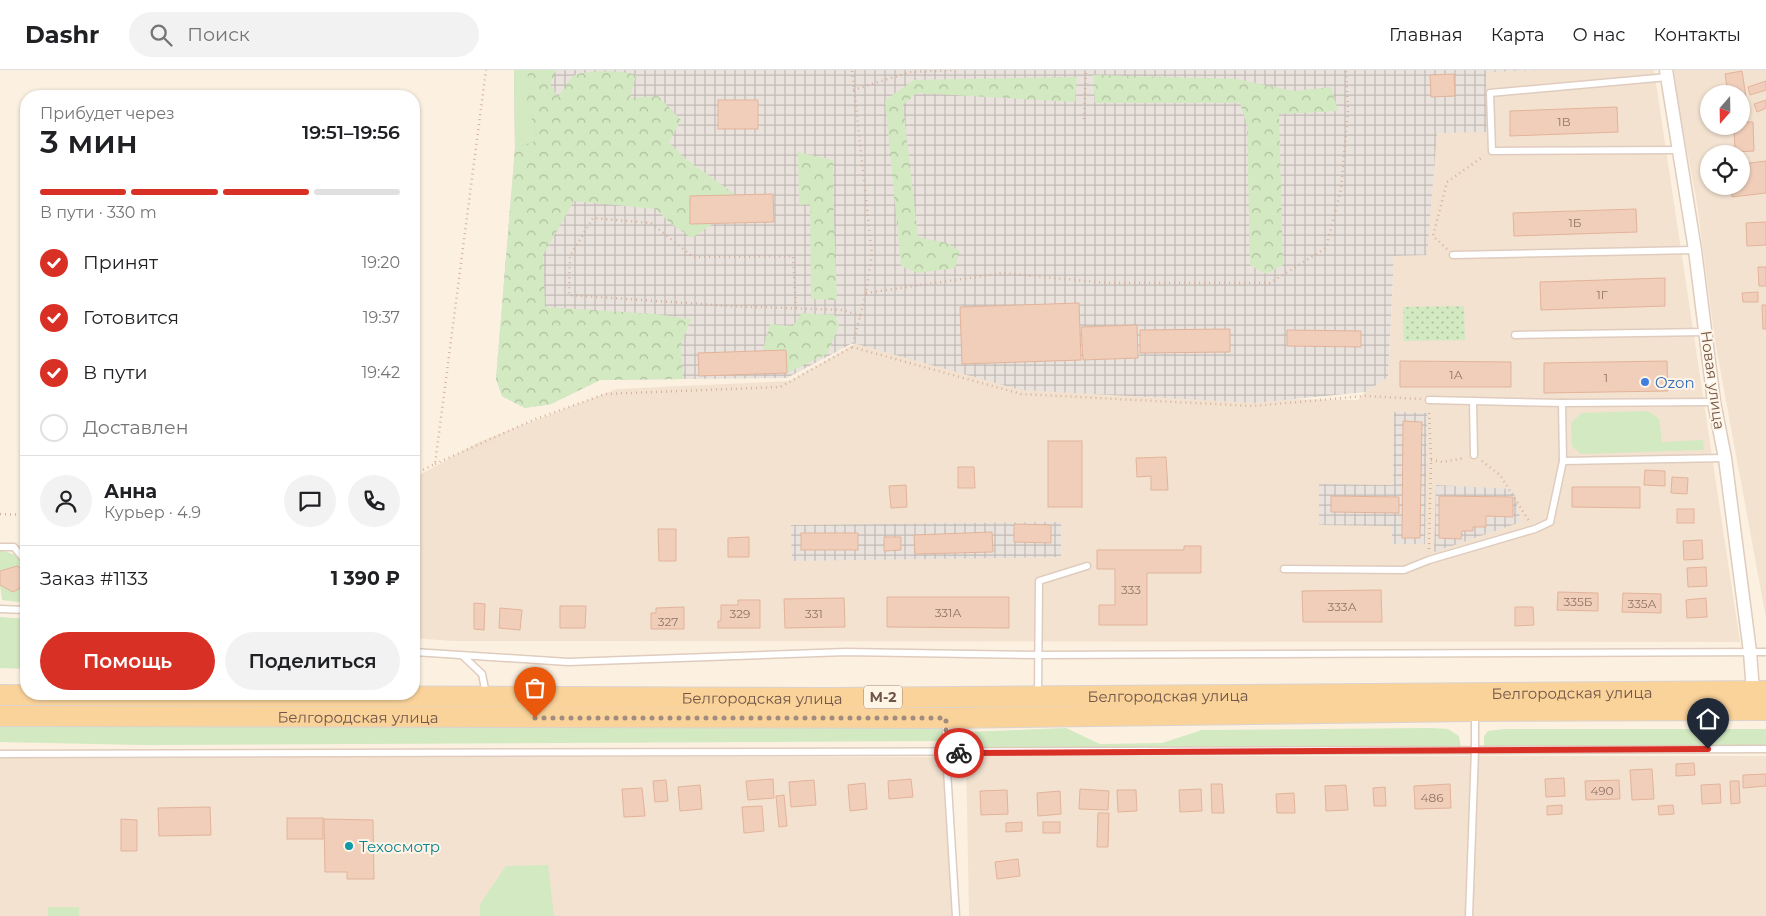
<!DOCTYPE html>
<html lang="ru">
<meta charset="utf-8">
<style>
body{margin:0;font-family:Montserrat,sans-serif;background:#f2f2f2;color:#202124;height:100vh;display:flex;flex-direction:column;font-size:19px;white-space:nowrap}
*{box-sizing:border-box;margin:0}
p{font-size:16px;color:#757577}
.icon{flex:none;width:28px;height:28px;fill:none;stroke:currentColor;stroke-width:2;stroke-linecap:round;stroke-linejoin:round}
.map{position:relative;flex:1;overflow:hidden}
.drawer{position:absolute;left:20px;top:20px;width:400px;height:610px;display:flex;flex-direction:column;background:#fff;border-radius:20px;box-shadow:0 1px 4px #0004}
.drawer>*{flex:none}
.needle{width:32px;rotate:200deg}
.fabs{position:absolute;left:1700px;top:15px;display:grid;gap:10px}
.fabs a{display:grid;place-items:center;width:50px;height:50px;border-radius:50%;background:#fff;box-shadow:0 1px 4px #0004;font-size:25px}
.pin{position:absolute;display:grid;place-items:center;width:42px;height:42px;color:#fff;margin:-51px -21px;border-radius:50% 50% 50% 0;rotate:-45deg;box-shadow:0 0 5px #0007}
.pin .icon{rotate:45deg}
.courier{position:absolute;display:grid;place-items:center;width:50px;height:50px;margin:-25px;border:4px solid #d93025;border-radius:50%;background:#fff;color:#222;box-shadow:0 1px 6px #0007}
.overview em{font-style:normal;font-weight:600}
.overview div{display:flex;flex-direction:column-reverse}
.overview{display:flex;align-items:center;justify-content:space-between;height:85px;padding:0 20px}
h1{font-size:32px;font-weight:600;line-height:38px}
.bar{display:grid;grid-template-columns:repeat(4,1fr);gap:8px 5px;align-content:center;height:60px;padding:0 20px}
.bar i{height:6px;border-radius:4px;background:#e0e0e0}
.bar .on{background:#d93025}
.bar p{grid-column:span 4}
.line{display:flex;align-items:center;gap:12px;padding:0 20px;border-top:1px solid #e0e0e0}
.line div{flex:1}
.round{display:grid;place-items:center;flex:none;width:52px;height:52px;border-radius:26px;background:#f2f2f2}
ol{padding:0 20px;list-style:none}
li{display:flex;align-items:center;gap:15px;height:55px}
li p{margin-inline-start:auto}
li .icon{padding:5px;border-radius:50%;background:#d93025;color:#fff;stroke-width:4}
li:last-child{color:#757577}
li i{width:28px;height:28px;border:2px solid #e0e0e0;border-radius:50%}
.cta{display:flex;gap:10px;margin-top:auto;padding:10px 20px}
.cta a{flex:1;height:58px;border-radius:30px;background:#d93025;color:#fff;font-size:20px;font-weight:600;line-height:58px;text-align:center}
.cta a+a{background:#f2f2f2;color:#202124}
header{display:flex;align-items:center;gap:30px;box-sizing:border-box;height:70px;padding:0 25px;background:#fff;border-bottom:1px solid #e0e0e0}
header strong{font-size:24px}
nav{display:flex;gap:28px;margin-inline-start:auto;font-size:18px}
.search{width:350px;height:45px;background:#f2f2f2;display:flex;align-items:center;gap:12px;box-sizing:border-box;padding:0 18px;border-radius:28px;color:#757577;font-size:19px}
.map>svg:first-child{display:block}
.residential{fill:#f3e2d0;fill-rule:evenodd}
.industrial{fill:url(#industrial-grid)}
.grass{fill:#d2e9c1}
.forest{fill:url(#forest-crowns)}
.park{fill:url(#park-dots)}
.building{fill:#f0ceba;stroke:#e3b39a}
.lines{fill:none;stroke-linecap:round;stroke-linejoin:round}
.service-casing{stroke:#dfccbe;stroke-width:9}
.minor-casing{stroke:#dfccbe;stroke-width:15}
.primary-casing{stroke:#dad3d0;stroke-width:22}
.path{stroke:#d5b19d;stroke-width:2.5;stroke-dasharray:1 4;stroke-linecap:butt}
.service{stroke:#fff;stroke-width:6}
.minor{stroke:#fff;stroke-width:12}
.primary{stroke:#fad39b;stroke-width:20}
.done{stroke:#a28c7e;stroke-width:5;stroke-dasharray:0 9}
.route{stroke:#d93025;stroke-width:6}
.shop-dot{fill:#3f7fe0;stroke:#fff5e7;stroke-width:2}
.culture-dot{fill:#0f9aa8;stroke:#fff5e7;stroke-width:2}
.labels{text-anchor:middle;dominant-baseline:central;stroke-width:4;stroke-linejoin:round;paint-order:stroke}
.number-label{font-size:12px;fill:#927465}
.shield{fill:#fff5e7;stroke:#9c8678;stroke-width:1}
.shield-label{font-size:14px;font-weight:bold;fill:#725649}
.street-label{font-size:15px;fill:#725649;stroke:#fff5e7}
.shop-label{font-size:15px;fill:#366cbe;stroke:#fff5e7;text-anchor:start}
.culture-label{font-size:15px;fill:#0d838f;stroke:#fff5e7;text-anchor:start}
</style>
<header>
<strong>Dashr</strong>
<div class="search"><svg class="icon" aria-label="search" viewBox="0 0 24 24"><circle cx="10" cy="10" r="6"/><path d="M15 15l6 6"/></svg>Поиск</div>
<nav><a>Главная</a><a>Карта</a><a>О нас</a><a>Контакты</a></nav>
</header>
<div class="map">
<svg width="1766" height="846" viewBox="0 0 1766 846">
<defs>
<pattern id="industrial-grid" width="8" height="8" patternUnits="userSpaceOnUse" patternTransform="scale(1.25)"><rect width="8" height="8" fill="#eae3dd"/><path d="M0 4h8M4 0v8" fill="none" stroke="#c2bbb5"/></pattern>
<pattern id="forest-crowns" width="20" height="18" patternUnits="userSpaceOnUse" patternTransform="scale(1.25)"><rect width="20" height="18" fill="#d2e9c1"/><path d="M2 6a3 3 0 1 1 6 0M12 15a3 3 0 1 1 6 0" fill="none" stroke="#afc09f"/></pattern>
<pattern id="park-dots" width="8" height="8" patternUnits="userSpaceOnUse" patternTransform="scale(1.25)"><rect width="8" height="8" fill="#d2e9c1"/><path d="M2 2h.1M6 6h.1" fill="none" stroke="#afc09f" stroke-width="1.8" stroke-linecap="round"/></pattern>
</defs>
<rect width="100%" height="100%" fill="#fcf1e1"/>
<g class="residential">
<path d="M1386,0H1654L1740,572L451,571L414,568V408L479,372L617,319L790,311L860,271L1260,329L1358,330L1365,322L1388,307L1394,186Z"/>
<path d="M1671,0H1766V548L1715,271L1696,127ZM1709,24H1741V56H1709ZM1709,84H1741V116H1709Z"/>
<path d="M966,686H1766V846H969Z"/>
<path d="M141,687H944L953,846H0V688Z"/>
</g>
<g class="industrial">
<path d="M514,0H1543L1486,2L1487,62L1437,63L1427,185L1394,186L1388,307L1365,322L1255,333L1021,320L853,273L787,308L600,310L551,334L525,338L502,326L496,309L515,78Z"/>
<path d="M1394,342L1427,343L1425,474H1392V456L1319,455V414L1393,415Z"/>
<path d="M1436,415L1513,419L1521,452L1434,482Z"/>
<path d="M1061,452V487L792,491L791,455Z"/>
</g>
<g class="grass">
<path d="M514,0H528L527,32L538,70L515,78Z"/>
<path d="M1648,341L1659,349L1662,372L1703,370L1704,380L1581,384L1572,376L1571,353L1581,343Z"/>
<path d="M0,480L16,485L26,498V533L2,530L0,515L13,522C23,517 25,510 23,499L17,496L0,501Z"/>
<path d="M0,547L26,549V599L0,598Z"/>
<path d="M934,653L943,661L941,671L143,675L0,672V655Z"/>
<path d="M1066,658L1100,674L1162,673L1202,660L1430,658L1448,659L1459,666L1461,678L1048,682L959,676L960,665L965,662Z"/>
<path d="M1505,659H1766V679L1484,676V666L1488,661Z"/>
<path d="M548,795L554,846H480V834L506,796Z"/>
<rect x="48" y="837" width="31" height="9"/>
</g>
<g class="forest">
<path d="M528,0H557L550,14L558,27C563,20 568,10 575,5C588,0 622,0 636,5L630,28L658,26L681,50L669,72L683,87L736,125L690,126V154L714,153L692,168L670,153L656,139L574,131L543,185L545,237L655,244L691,249L681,274L683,309L600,310L551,334L525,338L502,326L496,309L515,78L538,70L527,32Z"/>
<path d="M1093,5L1236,9L1294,21L1331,17L1338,41L1279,44L1283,195L1266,204L1250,195L1247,55L1240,33H1095Z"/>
<path d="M1077,7L1075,32L917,23L903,35L918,167L947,173L960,181L955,198L918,203L901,196L885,30L914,10Z"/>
<path d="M798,82L833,90V125L837,230L811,229L810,134L799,135Z"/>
<path d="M802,243L835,245L839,256L827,284L787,303L786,280H763L770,254L793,256Z"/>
</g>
<path class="park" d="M1464,236L1465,270L1404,271L1403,237Z"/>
<g class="building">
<path d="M1742,1L1746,27L1741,28V24H1728L1725,4Z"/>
<path d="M1454,4L1455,26L1431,27L1430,5Z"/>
<path d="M1766,11V20L1750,25L1748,17Z"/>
<rect x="718" y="30" width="40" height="29"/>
<path d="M1766,30V38L1757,42L1754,34Z"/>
<path d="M1617,37L1618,62L1510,66V41Z"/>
<path d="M1741,52H1753L1754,81L1735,82L1734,56H1741Z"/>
<path d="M1766,91V123L1732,127L1731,116H1741V94Z"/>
<path d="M773,124L774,152L690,154V126Z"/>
<path d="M1636,139L1637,162L1514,166L1513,143Z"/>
<path d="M1766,152V175L1747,176L1746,153Z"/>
<path d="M1758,197H1766V216H1759Z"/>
<path d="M1665,208V236L1541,240L1540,212Z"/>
<path d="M1758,222V232H1743L1742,223Z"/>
<path d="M1079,233L1081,290L962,294L960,237Z"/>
<path d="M1762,235H1766V259H1763Z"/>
<path d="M1137,255L1138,288L1083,290L1081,257Z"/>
<path d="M1230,259V282L1140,283V260Z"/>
<path d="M1287,260L1361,261V277L1287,276Z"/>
<path d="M786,280L787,303L699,306L698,283Z"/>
<path d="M1400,291L1511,292V317H1400Z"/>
<path d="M1667,291L1668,321L1544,323V293Z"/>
<path d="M1403,351L1422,352L1420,468H1402Z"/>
<rect x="1048" y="371" width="34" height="66"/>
<path d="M1166,387L1168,420H1151V406L1137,407L1136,388Z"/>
<path d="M958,397H974L975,418H958Z"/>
<path d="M1645,400L1665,401V416L1644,415Z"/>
<path d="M1672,407L1688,408L1687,424L1671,423Z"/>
<path d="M906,415L907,437L891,438L889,416Z"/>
<path d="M1572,417H1640V438L1572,437Z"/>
<path d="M1331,426L1399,427V443L1331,442Z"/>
<path d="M1439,426L1513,427V447L1486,446V457H1473V461H1462L1461,469L1439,468Z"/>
<rect x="1677" y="439" width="17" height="14"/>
<path d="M1014,454L1051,455V473L1014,472Z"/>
<path d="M658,459H676V491H659Z"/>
<path d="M992,462L993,482L915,484L914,465Z"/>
<rect x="801" y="463" width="57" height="17"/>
<path d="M749,467V487H728V468Z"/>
<path d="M884,467H901V480L884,481Z"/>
<path d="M1702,470L1703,489L1684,490L1683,471Z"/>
<path d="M1184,476H1201V503H1147V555H1099V535H1115V499H1097V480H1184Z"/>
<path d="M17,496L23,499L24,511L19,519L13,522L0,515V501Z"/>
<path d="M1706,497L1707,516L1688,517L1687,498Z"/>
<path d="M1381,520L1382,552H1303L1302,521Z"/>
<path d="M1558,522L1598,523V541L1557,540Z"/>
<path d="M1623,523L1661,524V543L1622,542Z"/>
<path d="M887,527H1009V558L887,557Z"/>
<path d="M844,528L845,557L785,558L784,529Z"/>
<path d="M1706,528L1707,547L1687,548L1686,530Z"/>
<path d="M738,530H760V558H718V551H721V535H738Z"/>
<path d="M474,533L485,534L484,560L474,559Z"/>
<path d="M560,536H586L585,558H560Z"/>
<path d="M684,537V559H651V543H656V538Z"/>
<path d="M1515,537H1533L1534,555L1515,556Z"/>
<path d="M500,538L522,540L520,560L499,558Z"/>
<path d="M1694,693L1695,705L1676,706V694Z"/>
<path d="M1652,699L1654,729L1632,730L1630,700Z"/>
<path d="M1766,704V716L1743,718V705Z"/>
<path d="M1564,708L1565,726L1546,727L1545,709Z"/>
<path d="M773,709L774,728L748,730L746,711Z"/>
<path d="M911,709L913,727L889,729L888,711Z"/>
<path d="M666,710L668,731L655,732L653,711Z"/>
<path d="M814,710L816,735L791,737L789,712Z"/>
<path d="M1619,710L1620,729L1586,730L1585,711Z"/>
<path d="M1730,711H1739L1740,733L1731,734Z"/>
<path d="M865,713L867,739L850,741L848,715Z"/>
<path d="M1211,714H1222L1224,743H1212Z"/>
<path d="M1450,714L1451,738L1415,739L1414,716Z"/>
<path d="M1720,714L1721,733L1702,734L1701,715Z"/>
<path d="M700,715L702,739L680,741L678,717Z"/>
<path d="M1346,715L1348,740L1326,741L1325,716Z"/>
<path d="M1385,717L1386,736H1374L1373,718Z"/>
<path d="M642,718L645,746L624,747L622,719Z"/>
<path d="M1080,719L1109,721L1108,740L1079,739Z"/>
<path d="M1201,719L1202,741L1180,742L1179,720Z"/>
<path d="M1007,720L1008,744L981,745L980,721Z"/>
<path d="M1117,720H1136L1137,741L1118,742Z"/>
<path d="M1060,721L1061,744L1038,746L1037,723Z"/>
<path d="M1294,723L1295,743H1277L1276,724Z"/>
<path d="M784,725L787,756L779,757L776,726Z"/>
<path d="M1562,735V744L1547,745V736Z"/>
<path d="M1673,735L1674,744L1659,745L1658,736Z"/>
<path d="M762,736L764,761L744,763L742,737Z"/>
<path d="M210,737L211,765L159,766L158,738Z"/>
<path d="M1098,743H1109L1108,777H1097Z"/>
<rect x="287" y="748" width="36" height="21"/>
<path d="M121,749L137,750V781H121Z"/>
<path d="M324,749L373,750L374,809H347V802H325Z"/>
<path d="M1022,752V761L1006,762V753Z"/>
<rect x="1043" y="752" width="17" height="11"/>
<path d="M1018,789L1020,806L997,809L995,792Z"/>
</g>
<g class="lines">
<defs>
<g id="service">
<path d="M1668,7L1490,23L1492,81L1679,80"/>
<path d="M1453,185L1695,180"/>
<path d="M1515,265L1706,262"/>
<path d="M1429,330L1562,333"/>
<path d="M1473,331L1474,385"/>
<path d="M1563,391L1562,333L1714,332"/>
<path d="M0,477H14L26,492"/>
<path d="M1284,499L1404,500L1429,490L1535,459L1550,452L1563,391L1725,388"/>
<path d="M0,539L26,540"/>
<path d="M414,582L568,592L846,582L1037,585L1766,582"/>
<path d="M463,586L482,604L486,624"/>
<path d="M1038,623L1039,511L1087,496"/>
<path d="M946,650V683L956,846"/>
<path d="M0,684L1475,680V644"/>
<path d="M1469,846L1475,680L1766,679"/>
</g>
<path id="minor" d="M1666,0L1695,180L1714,332L1725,388L1750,582L1753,621"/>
<g id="primary">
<path id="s1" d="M0,625L829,628L1766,621"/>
<path id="s2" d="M0,646L946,648L1475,641L1766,640"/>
</g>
</defs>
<use href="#service" class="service-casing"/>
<use href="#minor" class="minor-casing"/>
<use href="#primary" class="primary-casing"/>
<g class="path">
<path d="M853,20L910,2L956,0"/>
<path d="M1084,49L1086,0"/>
<path d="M1447,179L1433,166L1447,112L1484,86"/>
<path d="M866,223L1003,203L1107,213H1270L1326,178L1341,119L1348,41L1346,0"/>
<path d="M796,238L793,186L693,187L651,153L593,148L570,186L569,225L729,236L843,240L861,246"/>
<path d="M852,277L1021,324L1253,336L1365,326L1421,329"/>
<path d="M1431,390L1443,392L1464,388"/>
<path d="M1482,391L1500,405L1529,451"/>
<path d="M435,394L533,350L605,324L780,317L852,277L866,223L872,184L852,0"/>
<path d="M414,404L435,394L486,0"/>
<path d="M0,444L26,445"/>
<path d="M1429,479L1431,390L1429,340"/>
</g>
<use href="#service" class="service"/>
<use href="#minor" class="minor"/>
<use href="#primary" class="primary"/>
</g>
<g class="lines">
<path class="done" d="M535,648H946V683H959"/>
<path class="route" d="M959,683L1708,679"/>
</g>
<circle class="shop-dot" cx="1645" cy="312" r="5"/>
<circle class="culture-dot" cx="349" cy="776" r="5"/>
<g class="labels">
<g class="number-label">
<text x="1564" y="51">1В</text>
<text x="1575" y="152">1Б</text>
<text x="1602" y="224">1Г</text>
<text x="1456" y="304">1А</text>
<text x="1606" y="307">1</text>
<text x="1131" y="519">333</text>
<text x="1578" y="531">335Б</text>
<text x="1642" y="533">335А</text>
<text x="1342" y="536">333А</text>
<text x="948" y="542">331А</text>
<text x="740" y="543">329</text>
<text x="814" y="543">331</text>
<text x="668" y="551">327</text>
<text x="1602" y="720">490</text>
<text x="1432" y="727">486</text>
</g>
<rect class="shield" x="864" y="615.5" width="38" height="23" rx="4"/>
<g class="shield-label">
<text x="883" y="627">М-2</text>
</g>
<g class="street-label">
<text transform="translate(1713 310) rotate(82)">Новая улица</text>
<text stroke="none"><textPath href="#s1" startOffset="1572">Белгородская улица</textPath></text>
<text stroke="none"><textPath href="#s1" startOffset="1168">Белгородская улица</textPath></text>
<text stroke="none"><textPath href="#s1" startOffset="762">Белгородская улица</textPath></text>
<text stroke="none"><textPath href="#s2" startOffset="358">Белгородская улица</textPath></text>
</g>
<g class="shop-label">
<text x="1655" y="312">Ozon</text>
</g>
<g class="culture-label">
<text x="359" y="776">Техосмотр</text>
</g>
</g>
</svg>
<div class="fabs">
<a><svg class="needle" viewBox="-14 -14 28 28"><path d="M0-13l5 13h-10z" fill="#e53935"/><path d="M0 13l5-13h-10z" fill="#757577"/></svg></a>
<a><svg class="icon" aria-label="locate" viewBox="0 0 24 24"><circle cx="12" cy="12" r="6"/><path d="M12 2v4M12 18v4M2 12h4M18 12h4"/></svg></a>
</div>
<div class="pin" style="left:535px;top:648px;background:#ea580c"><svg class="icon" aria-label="bag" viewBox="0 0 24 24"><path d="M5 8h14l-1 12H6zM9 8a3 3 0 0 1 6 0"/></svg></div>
<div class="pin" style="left:1708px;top:679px;background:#1f2937"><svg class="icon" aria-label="home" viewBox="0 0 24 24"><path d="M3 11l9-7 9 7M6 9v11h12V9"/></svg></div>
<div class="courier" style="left:959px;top:683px"><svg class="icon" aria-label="bike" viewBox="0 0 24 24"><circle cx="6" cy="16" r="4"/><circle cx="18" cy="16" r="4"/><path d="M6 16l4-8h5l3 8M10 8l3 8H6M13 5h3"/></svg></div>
<section class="drawer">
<div class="overview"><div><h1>3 мин</h1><p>Прибудет через</p></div><em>19:51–19:56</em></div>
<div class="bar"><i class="on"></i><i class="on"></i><i class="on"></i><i></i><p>В пути · 330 m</p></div>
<ol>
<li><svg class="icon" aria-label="check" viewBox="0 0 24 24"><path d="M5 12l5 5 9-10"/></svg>Принят<p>19:20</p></li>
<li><svg class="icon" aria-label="check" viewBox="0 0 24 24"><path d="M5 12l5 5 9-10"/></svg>Готовится<p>19:37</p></li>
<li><svg class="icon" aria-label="check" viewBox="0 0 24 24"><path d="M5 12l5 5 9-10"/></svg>В пути<p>19:42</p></li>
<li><i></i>Доставлен</li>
</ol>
<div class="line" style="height:90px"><a class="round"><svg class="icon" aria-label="person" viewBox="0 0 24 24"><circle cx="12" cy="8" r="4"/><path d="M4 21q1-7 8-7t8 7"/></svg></a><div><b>Анна</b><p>Курьер · 4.9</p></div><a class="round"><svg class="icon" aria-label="chat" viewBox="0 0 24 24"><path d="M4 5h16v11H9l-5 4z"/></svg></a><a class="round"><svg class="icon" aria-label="phone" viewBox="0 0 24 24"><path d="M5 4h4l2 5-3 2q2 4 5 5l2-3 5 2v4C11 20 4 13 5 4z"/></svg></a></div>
<div class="line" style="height:65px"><div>Заказ #1133</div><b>1 390 ₽</b></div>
<div class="cta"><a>Помощь</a><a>Поделиться</a></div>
</section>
</div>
